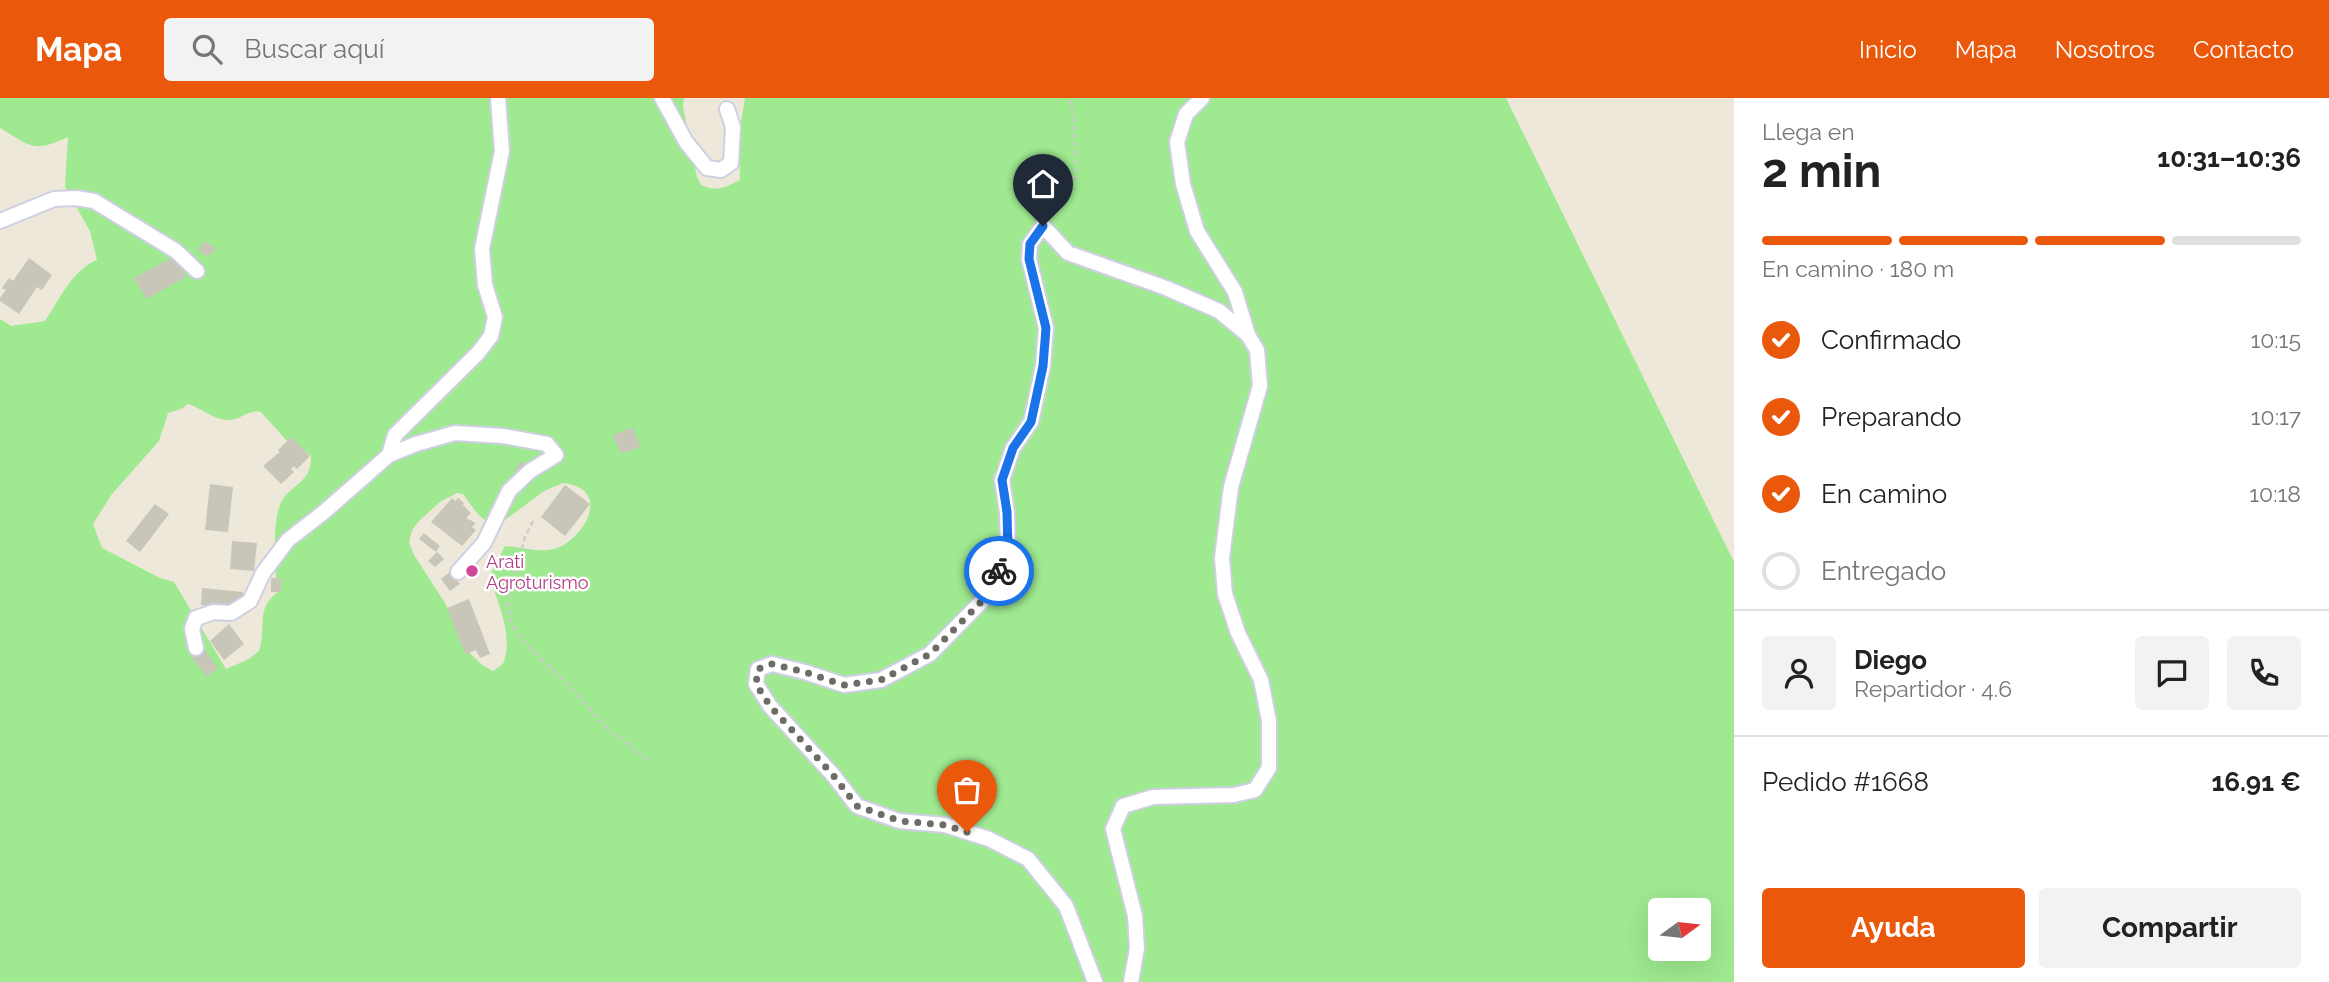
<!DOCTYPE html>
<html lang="es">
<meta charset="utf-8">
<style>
body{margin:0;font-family:Raleway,sans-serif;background:#f2f2f2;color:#222;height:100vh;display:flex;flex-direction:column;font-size:26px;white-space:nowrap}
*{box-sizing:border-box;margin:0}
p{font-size:23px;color:#767676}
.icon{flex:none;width:38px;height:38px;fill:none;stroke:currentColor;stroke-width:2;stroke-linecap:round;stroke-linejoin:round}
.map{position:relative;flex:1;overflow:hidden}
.side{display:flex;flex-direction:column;background:#fff;width:595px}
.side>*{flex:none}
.needle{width:46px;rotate:75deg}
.fabs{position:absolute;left:1648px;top:800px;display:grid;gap:14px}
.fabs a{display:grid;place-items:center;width:63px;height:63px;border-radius:7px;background:#fff;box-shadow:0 7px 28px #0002;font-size:35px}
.pin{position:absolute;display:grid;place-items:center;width:60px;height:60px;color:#fff;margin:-72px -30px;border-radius:50% 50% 50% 0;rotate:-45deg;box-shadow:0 0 7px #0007}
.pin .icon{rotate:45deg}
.courier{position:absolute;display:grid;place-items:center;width:70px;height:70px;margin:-35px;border:5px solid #1a73e8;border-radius:50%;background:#fff;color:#222;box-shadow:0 2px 9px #0007}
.overview em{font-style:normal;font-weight:700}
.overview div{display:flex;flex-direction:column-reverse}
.overview{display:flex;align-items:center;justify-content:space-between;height:119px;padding:0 28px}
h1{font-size:46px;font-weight:700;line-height:52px}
.bar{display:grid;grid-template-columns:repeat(4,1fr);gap:10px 7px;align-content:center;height:84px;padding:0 28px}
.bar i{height:9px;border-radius:5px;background:#e0e0e0}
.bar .current{background:#ea580c}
.bar p{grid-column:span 4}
.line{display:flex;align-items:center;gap:18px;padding:0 28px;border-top:2px solid #e0e0e0}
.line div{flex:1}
.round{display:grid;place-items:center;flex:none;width:74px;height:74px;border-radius:7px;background:#f2f2f2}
ol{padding:0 28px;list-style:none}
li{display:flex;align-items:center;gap:21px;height:77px}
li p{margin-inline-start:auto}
li .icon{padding:7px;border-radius:50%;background:#ea580c;color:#fff;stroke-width:4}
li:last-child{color:#767676}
li i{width:38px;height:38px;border:4px solid #e0e0e0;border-radius:50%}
.cta{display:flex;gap:14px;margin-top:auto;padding:14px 28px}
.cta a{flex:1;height:80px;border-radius:7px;background:#ea580c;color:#fff;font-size:28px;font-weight:700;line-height:80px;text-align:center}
.cta a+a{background:#f2f2f2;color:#222}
header{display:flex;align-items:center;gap:42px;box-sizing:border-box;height:98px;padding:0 35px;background:#ea580c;color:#fff}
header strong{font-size:33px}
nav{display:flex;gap:38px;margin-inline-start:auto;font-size:24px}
.search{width:490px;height:63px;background:#f2f2f2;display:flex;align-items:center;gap:18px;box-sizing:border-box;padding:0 24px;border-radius:7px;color:#767676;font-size:26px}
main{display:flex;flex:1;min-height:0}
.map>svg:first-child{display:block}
.green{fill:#9fe990;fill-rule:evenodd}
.building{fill:#c8c5b9}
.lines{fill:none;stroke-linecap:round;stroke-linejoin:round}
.minor-casing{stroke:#cfcfe4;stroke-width:18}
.path{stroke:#ccc;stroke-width:2.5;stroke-dasharray:5 3.5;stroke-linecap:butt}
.minor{stroke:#fff;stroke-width:14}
.done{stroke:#6e6c67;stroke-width:7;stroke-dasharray:0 12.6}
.route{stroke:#1a73e8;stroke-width:9}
.hotel-dot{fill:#d1479c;stroke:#fff;stroke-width:2.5}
.labels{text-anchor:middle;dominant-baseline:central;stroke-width:5;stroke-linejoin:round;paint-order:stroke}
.hotel-label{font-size:18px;fill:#b23c85;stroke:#fff;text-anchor:start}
</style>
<header>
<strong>Mapa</strong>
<div class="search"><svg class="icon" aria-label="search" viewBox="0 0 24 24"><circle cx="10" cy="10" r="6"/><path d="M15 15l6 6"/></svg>Buscar aquí</div>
<nav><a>Inicio</a><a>Mapa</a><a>Nosotros</a><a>Contacto</a></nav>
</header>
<main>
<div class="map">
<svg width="1734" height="884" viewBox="0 0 1734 884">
<rect width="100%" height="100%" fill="#ede8d9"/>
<path class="green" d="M0,0H684L683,9L697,79L701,87C717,94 724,90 740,82L739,36L745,0H1506L1734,464V884H0V221L11,228L45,223C60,201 72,172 97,162L90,133L65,89L68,39C33,55 32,49 0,30ZM188,306C202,310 215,323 229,322C241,322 248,311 261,314L287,343L299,348L311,358C312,387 287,387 280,407C272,428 275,472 277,495C255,511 267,530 259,553L249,561L226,571L174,484L160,480L102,450L93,426L112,396L159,343L168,315L181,311ZM563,385C615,391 582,444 554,451C539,455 520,449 505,448L490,477C496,505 515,536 503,566L493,573L482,567L471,556L445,505L414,457L409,444L412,432L419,423L440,404L457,395L463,396C472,408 481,424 497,428L544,393ZM1661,812H1699V850H1661Z"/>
<g class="building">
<path d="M204,143L216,150L211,157L209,156L207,158L198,152Z"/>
<path d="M175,158L186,179L146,201L134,180Z"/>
<path d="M29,160L52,177L42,192L37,189L19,216L0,203V200L6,192L2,190L9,180L13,183Z"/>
<path d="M633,329L640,349L621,356L613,337Z"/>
<path d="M291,339L310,358L297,371L294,368L291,371L294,374L281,386L263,368L280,354L278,352Z"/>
<path d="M522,363L527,367L520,376L514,372Z"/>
<path d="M210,386L233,389L228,434L205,432Z"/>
<path d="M565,387L590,406L565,438L541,419Z"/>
<path d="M452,400L455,403L458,400L464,405L463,407L471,415L466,420L476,425L472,429L476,432L462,448L431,424Z"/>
<path d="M155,406L169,416L140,454L126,443Z"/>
<path d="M424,435L440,448L436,454L419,441Z"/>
<path d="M232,443L257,445L254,473L230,471Z"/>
<path d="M437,454L444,461L435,469L428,463Z"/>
<path d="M451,473L460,486L450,493L441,481Z"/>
<rect x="271" y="480" width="10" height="14"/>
<path d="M202,490L243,494L242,506L233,509L201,507Z"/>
<path d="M469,501L490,556L480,560L476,552L465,556L447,510Z"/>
<path d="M229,526L244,546L224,562L210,543Z"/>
<path d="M204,551L218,570L207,579L192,560Z"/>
</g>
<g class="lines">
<defs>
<g id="minor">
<path d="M662,0L686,44L707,70L721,72L731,65L733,29L727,11"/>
<path d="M0,123L54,101L76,100L94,103L176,153L197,173"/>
<path d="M389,357L416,346L455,335L503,338L547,346L556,357L530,373L509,393L484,445L458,474"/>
<path d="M196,550L192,531L196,520L214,514L231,515L250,503L263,475L288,442L324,414L389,357L395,337L478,255L491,238L495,219L485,187L482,151L502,53L498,0"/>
<path d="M1095,884L1066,808L1028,761L989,741L945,727L899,723L857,708L833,677L770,608L756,586L758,571L772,566L805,574L844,587L881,582L930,556L983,502L1008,454L1007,414L1002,382L1013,350L1031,324L1043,268L1046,230L1029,161L1030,146L1043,128L1068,155L1166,190L1219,213L1248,237"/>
<path d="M1131,884L1137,850L1135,818L1113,731L1123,708L1153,699L1234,697L1255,692L1269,670V623L1261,582L1238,535L1225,496L1222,460L1231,389L1260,288L1257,252L1248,237L1235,194L1197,133L1183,86L1177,44L1186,16L1202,0"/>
</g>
</defs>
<use href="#minor" class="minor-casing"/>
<g class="path">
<path d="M1051,118L1070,94L1077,69L1071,0"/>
<path d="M533,423L525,439L508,501L509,520L520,540L567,586L608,631L651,664"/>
</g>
<use href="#minor" class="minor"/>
</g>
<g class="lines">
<path class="done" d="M967,734L945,727L900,723L857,708L833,677L770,608L756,586L758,571L772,566L805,574L844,587L881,582L930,556L983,502L999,473"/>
<path class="route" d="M999,473L1008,454L1007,414L1002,382L1013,350L1031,324L1043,268L1046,230L1029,161L1030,146L1043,128"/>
</g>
<circle class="hotel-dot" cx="472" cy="473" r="7"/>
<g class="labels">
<g class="hotel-label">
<text x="486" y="463">Arati<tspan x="486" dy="21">Agroturismo</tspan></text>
</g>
</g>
</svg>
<div class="fabs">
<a><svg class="needle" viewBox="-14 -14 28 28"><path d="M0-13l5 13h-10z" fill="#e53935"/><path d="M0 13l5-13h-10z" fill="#767676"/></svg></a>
</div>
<div class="pin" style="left:967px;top:734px;background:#ea580c"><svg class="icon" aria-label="bag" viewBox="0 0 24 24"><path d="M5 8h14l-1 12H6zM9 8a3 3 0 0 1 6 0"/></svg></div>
<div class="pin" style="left:1043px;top:128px;background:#1f2937"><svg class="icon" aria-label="home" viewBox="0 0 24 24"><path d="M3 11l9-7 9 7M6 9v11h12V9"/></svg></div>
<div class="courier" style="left:999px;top:473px"><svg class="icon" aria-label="bike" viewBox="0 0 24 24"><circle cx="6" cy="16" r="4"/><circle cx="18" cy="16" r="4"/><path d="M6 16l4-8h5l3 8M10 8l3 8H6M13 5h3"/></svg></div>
</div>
<section class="side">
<div class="overview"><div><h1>2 min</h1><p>Llega en</p></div><em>10:31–10:36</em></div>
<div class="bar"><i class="current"></i><i class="current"></i><i class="current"></i><i></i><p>En camino · 180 m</p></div>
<ol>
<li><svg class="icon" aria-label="check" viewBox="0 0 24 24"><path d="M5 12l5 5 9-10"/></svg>Confirmado<p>10:15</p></li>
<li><svg class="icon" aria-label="check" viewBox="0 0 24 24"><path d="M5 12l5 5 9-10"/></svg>Preparando<p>10:17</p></li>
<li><svg class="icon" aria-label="check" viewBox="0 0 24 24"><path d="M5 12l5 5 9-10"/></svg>En camino<p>10:18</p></li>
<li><i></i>Entregado</li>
</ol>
<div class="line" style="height:126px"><a class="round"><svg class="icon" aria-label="person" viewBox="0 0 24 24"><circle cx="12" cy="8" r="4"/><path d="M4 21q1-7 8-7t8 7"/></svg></a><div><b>Diego</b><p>Repartidor · 4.6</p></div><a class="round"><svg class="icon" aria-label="chat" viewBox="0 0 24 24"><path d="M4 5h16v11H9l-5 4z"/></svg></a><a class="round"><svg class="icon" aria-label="phone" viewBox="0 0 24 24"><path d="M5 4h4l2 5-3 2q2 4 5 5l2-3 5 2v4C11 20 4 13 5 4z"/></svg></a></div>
<div class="line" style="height:91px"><div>Pedido #1668</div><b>16.91 €</b></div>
<div class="cta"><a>Ayuda</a><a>Compartir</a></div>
</section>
</main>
